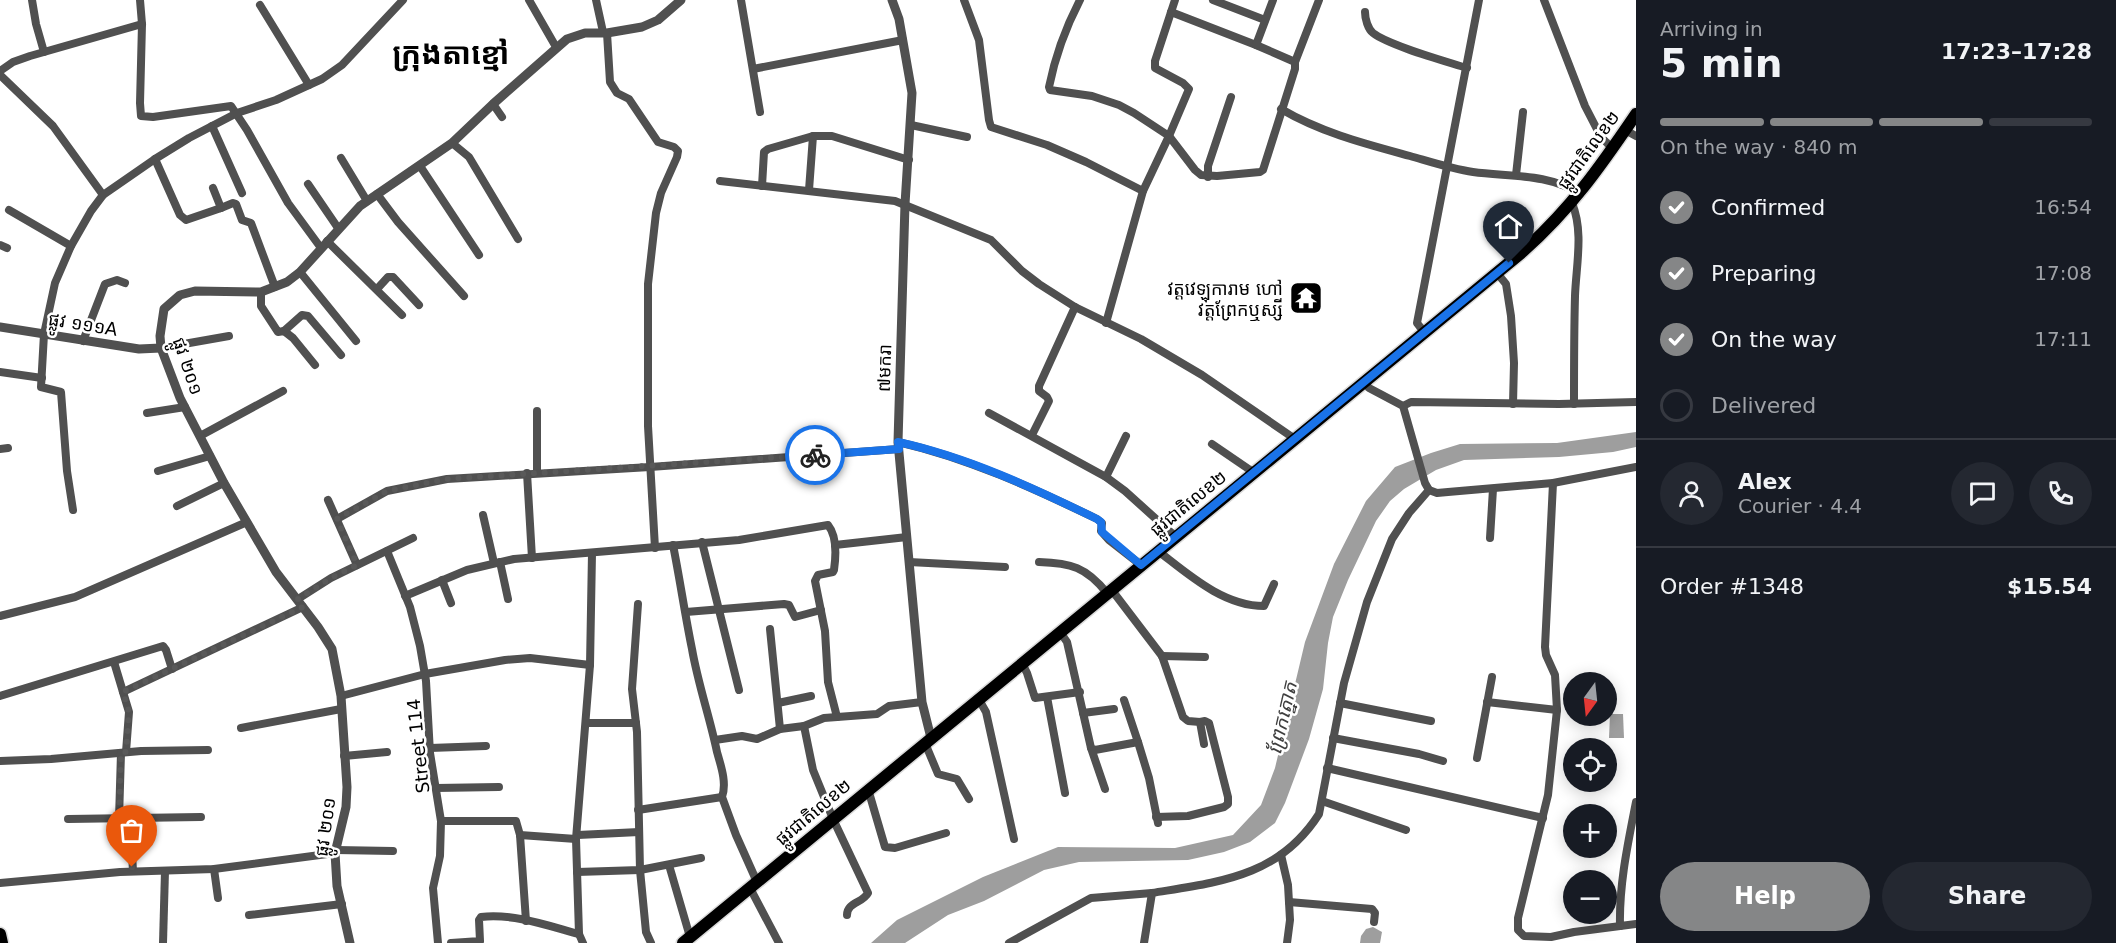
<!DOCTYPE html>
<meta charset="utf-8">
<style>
body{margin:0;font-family:"DejaVu Sans","Noto Sans Khmer",sans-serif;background:#242831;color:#f1f3f6;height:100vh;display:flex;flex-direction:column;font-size:22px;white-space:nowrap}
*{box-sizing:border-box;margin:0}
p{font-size:20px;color:#9ea1a6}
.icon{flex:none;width:33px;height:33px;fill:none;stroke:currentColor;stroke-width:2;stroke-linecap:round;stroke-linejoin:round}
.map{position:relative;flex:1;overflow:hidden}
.panel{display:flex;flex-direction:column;background:#171b24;width:480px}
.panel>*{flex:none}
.needle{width:39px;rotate:195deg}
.controls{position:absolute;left:1563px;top:672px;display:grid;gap:12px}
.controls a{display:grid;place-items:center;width:54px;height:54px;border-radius:50%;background:#171b24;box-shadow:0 3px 15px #0003;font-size:30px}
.pin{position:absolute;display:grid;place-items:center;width:51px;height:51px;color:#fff;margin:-62px -26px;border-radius:50% 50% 50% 0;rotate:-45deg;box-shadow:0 0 6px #0007}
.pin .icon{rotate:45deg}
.courier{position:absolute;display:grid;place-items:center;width:60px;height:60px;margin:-30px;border:4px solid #1a73e8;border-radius:50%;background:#fff;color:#222;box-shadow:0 2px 8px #0007}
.overview em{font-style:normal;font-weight:700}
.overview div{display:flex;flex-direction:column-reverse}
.overview{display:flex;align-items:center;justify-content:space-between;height:102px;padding:0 24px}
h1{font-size:39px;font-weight:700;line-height:45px}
.bar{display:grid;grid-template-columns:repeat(4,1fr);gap:9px 6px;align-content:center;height:72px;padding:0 24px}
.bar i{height:8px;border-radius:4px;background:#363941}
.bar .on{background:#858687}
.bar p{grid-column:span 4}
.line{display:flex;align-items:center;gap:15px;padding:0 24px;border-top:2px solid #363941}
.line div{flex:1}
.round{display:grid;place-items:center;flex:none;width:63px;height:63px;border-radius:32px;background:#242831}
ol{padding:0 24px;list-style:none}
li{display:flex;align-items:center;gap:18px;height:66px}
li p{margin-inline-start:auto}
li .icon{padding:6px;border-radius:50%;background:#858687;color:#fff;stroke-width:4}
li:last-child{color:#9ea1a6}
li i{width:33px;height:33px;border:3px solid #363941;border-radius:50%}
.button{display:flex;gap:12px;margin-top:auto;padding:12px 24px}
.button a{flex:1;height:69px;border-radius:36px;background:#858687;color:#fff;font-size:24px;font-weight:700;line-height:69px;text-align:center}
.button a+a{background:#242831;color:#f1f3f6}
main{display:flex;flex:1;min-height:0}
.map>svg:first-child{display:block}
.water{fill:#9e9e9e}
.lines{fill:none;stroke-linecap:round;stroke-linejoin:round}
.primary-casing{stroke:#dbdbdb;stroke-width:15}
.trunk-casing{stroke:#dbdbdb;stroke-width:15}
.minor{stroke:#505050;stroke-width:8}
.tertiary{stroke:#505050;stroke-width:9}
.primary{stroke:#000;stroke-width:12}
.trunk{stroke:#000;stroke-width:12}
.done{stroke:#595959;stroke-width:6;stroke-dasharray:0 10.8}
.route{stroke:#1a73e8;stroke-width:8}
.labels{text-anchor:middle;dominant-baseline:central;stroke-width:5;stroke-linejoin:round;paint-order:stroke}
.street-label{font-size:18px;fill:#000;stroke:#fff}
.poi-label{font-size:18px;fill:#000;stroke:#fff;text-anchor:end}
.water-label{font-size:20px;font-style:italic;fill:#3f3f3f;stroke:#fff}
.town-label{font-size:30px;font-weight:bold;fill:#000;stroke:#fff}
</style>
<main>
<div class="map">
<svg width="1636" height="943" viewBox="0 0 1636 943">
<rect width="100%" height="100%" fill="#fff"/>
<g class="water">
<path d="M1636,432V447L1613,452L1559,457L1464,460L1436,470L1404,489L1390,501L1376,521L1348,580L1333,617L1328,643L1323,689L1309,739L1285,803L1275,823L1250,842L1224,852L1188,860L1079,862L1044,870L984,901L948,915L905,943H871L897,920L983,877L1058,847L1175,848L1233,835L1261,805L1275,768L1305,642L1334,564L1366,501L1395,467L1431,453L1460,444L1557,443Z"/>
<path d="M1610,714H1623L1624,738H1609Z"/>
<path d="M1373,927L1382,932L1380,943H1360L1361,936L1366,929Z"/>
</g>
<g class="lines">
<defs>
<path id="primary" d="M0,934L2,943"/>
<path id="trunk" d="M683,943L1521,253C1570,210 1600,167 1636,114"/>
</defs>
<use href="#primary" class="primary-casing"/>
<use href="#trunk" class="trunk-casing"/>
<g class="minor">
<path d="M32,0L36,24L44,52"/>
<path d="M140,0L142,24L140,103L141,116L153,117L231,106L247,130L288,203L321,248"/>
<path d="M529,0L556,47"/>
<path d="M596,0L603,32"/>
<path d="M741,0L760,112"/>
<path d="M964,0L979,40L989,120L991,127L1047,145L1086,162L1143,191"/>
<path d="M1080,0C1066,27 1055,57 1049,87L1050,90L1092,96L1119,105L1134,113L1169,136L1195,170L1201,175L1217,176L1260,172L1263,170L1295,69V62L1319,0"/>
<path d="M1213,0L1265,20"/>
<path d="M1544,0L1585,106L1601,137L1612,148"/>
<path d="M260,5L309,85"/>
<path d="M1171,12L1256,45L1295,62"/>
<path d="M1365,12C1365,19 1368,29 1373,33C1390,46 1445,61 1467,68"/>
<path d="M607,33L610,82L617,93L629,99L658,142L674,147L678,151L677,157L661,193L656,213L648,284V426L655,548"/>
<path d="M1256,45L1273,0"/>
<path d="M753,69L903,40"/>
<path d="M0,71L13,62L30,56L142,24"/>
<path d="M0,75L53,126L103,195"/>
<path d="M493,104L502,117"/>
<path d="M1281,109C1322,133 1366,144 1410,156C1431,162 1452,169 1473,172C1509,177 1548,173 1580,194"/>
<path d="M911,125L967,137"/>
<path d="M212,126L242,193"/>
<path d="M1625,130L1636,136"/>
<path d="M452,143L469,157L518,239"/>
<path d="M341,158L367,201"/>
<path d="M155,159L180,215L186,220L221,208"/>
<path d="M420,166L479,255"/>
<path d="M1516,175L1523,112"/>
<path d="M1208,177V166L1231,97"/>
<path d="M720,181L895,201L991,240L1022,271L1039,284L1075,307L1141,339L1202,375L1295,439"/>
<path d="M308,184L338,228"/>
<path d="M762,186L764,152L768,149L813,136"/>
<path d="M213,188L221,208L233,203L236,204L242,220L251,223L275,287"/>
<path d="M809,190L813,136H832L909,160"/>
<path d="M377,194L398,222L464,296"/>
<path d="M1572,203C1584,232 1576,266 1575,296C1574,332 1574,368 1574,404"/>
<path d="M9,210L71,246"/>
<path d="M327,241L402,315"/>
<path d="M0,245L7,248"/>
<path d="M300,272L356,341"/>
<path d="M1497,273L1506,284L1511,316L1514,363L1513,404"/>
<path d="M377,289L388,277H393L419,305"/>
<path d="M261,292V306L278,332L284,331L293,338L315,365"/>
<path d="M1106,323L1143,191L1169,136L1189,89L1183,83L1155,68V61L1175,0"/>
<path d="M284,331L302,315L308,316L341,355"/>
<path d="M1424,332L1417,323L1479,0"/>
<path d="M83,341L105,284L117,280L125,283"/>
<path d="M161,348L229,336"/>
<path d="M0,372L42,378"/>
<path d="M1403,406L1411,402L1559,404L1636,402"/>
<path d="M147,413L185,407"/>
<path d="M989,413L1106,477L1125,491L1176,537"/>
<path d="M1032,435L1049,401L1047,397L1039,391V386L1075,307"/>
<path d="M200,436L283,391"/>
<path d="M898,442C968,458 1033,488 1097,519L1102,523L1101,531L1109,540L1141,565"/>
<path d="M1212,444L1253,472"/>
<path d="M0,449L8,448"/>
<path d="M158,471L210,456"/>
<path d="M527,473L532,558"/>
<path d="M537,473V411"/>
<path d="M1106,477L1126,436"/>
<path d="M1553,483L1545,647L1546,655L1555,675L1557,710L1548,795L1518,918V930L1524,936L1551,937L1574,932L1636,924"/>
<path d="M1429,490L1437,493L1448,492L1553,483L1636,467"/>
<path d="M328,500L357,565"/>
<path d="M177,506L224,483"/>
<path d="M73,510L67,471L61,392L41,387L44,334L55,283L71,246L91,211L103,195L155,159L189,138L237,113L276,100L322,79L342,65L403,0"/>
<path d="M483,515L494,563"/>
<path d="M337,519L387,491L447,479L650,467L899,449"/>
<path d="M1490,538L1493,489"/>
<path d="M702,542L739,690"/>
<path d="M673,545C680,580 685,615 692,649C698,684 710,718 717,752C721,766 727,783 722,797L736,835L757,882"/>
<path d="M835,545L907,537"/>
<path d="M387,551L410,607L420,646L426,681L430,753L441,821L440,856L433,888L438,943"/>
<path d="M1158,551C1188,574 1223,606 1264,606L1274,584"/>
<path d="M500,562L508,599"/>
<path d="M909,562L1005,567"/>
<path d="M1039,562C1071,563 1086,567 1107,593"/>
<path d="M442,580L451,603"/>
<path d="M1111,589L1162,656L1183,717L1188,721L1200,722L1204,744"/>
<path d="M405,596L467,570L514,559L739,540L828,525C837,536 836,556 834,570L833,572L818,575L815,581L825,631L828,682L837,717"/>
<path d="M298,599L331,578L413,538"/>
<path d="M638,604L632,689L637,732L640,870L646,932L651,943"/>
<path d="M686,612L784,604L789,605L795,617L821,610"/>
<path d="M0,616L75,597L247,522"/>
<path d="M770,629L780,729"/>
<path d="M1060,632L1067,642L1091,748L1095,750L1138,742L1149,778L1158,823"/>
<path d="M1162,656L1205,657"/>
<path d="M114,662L129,712L126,752"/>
<path d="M1022,663L1027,673L1035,698L1080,692"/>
<path d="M123,692L303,607"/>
<path d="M0,696L163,646L166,650L172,669"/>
<path d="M341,696L425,674L505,660L530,658L590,665"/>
<path d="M1047,697L1065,793"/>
<path d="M978,698L986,712L1014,839"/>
<path d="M1124,700L1138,742"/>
<path d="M1487,702L1557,710"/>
<path d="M778,703L811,696"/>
<path d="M1340,703L1431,721"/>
<path d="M1083,713L1114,709"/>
<path d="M586,723H636"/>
<path d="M804,726L813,770L833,819L868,893C863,903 847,902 847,915"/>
<path d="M241,728L341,709"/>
<path d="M1333,738L1419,754L1443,761"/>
<path d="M715,740L742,736L757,739L780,729L804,726L824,718L877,714L889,706L922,702"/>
<path d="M925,743L938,774L957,779L969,799"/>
<path d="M430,748L486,746"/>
<path d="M1091,748L1105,789"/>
<path d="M344,756L387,752"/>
<path d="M1477,758L1492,677"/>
<path d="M0,761L51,759L141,751L208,750"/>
<path d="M1327,768L1543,818"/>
<path d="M436,788L499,787"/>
<path d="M868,789L885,847L895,848L946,833"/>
<path d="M1322,801L1406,830"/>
<path d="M638,810L722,797"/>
<path d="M1156,817L1188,816L1224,807L1228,804V797L1209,723L1205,721L1200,722"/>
<path d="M68,819L201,817"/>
<path d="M119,819L121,753"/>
<path d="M130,819L133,871"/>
<path d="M441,821H516L520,835L526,921"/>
<path d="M520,835L576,839"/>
<path d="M578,835L639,832"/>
<path d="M336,850L393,851"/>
<path d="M1281,855L1288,885L1290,920L1287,943"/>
<path d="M669,865L690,937"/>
<path d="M214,869L218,898"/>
<path d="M577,872L640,870L701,858"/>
<path d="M0,883L120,872L214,869L335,853"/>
<path d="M750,888L779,943"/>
<path d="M1289,902L1372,909L1375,913L1374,922"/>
<path d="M249,915L342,904"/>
<path d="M1620,926C1619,884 1628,843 1636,802"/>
<path d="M163,943L165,871"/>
<path d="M451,943L480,941L479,920L481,917C513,913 549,926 579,934"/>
<path d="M583,943L579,934L576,839L590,665L592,553"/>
<path d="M1009,943L1091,898L1152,893"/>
<path d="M1144,943L1152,893C1219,882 1279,877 1319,814L1344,683L1367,602L1392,539L1409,513L1429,490L1425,483L1403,406L1369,388L1364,382"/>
</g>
<g class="tertiary">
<path d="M892,0L899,19L912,93L905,204L898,442L922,702L931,738"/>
<path d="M0,327L139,349L161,348"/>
<path d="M350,943L337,886L335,853L346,807L347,787L341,696L332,649L318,627L276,572L224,483L180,398L161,348L160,336L164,309L180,295L195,291L261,292L287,282L300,272L360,206L452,143L493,104L567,39L585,33H607L642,27L658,20L681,0"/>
</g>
<use href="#primary" class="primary"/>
<use href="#trunk" class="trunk"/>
</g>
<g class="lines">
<path class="done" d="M132,867L130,819H119L121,753L126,752L129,712L123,692L303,607L298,599L331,578L357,565L337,519L387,491L447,479L815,455"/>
<path class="route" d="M815,455L899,449L898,442C967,457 1034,488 1097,519L1101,522L1102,532L1141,565L1509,263"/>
</g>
<defs>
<symbol id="temple-square" viewBox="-11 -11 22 22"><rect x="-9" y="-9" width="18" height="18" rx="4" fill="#000" stroke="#fff"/><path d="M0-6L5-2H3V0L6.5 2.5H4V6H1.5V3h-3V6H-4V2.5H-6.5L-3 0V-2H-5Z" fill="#fff"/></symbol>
</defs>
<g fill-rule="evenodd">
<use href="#temple-square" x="1287" y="279" width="38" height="38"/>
</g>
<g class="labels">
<g class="street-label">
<text transform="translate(1588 150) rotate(-54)">ផ្លូវជាតិលេខ២</text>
<text transform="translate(83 324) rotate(9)">ផ្លូវ ១១១A</text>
<text transform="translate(188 366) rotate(71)">ផ្លូវ ២០១</text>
<text transform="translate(884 368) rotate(-88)">៧មករា</text>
<text transform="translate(1188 503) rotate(-39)">ផ្លូវជាតិលេខ២</text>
<text transform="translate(418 746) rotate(-96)">Street 114</text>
<text transform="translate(813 812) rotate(-40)">ផ្លូវជាតិលេខ២</text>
<text transform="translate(325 827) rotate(-82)">ផ្លូវ ២០១</text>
</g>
<g class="poi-label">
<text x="1283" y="288">វត្តវេឡុការាម ហៅ<tspan x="1283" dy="21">វត្តព្រែកឬស្សី</tspan></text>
</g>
<g class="water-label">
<text transform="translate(1282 718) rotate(-77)">ព្រែកត្នោត</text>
</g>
<g class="town-label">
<text x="451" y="53">ក្រុងតាខ្មៅ</text>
</g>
</g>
</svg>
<div class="controls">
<a><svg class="needle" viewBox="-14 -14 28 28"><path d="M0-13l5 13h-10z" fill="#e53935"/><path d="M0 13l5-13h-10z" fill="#9ea1a6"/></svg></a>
<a><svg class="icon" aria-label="locate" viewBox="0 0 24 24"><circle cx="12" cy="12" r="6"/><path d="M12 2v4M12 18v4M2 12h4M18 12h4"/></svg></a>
<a>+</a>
<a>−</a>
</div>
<div class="pin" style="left:132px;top:867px;background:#ea580c"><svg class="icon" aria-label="bag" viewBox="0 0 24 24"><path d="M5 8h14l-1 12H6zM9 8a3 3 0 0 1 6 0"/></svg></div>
<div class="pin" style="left:1509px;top:263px;background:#1f2937"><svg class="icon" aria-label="home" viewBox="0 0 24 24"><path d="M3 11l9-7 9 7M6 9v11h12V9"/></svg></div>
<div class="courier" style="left:815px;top:455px"><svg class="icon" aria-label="bike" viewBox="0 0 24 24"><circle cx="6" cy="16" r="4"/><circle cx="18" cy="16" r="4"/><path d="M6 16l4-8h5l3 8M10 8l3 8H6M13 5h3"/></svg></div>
</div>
<section class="panel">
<div class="overview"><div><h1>5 min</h1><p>Arriving in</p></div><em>17:23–17:28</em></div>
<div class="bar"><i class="on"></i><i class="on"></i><i class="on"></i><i></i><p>On the way · 840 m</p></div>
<ol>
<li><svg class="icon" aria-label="check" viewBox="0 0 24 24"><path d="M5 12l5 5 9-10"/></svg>Confirmed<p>16:54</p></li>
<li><svg class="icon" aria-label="check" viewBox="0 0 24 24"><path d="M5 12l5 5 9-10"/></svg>Preparing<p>17:08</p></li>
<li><svg class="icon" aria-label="check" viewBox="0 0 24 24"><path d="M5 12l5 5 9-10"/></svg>On the way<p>17:11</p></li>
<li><i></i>Delivered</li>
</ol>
<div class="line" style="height:108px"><a class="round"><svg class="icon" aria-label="person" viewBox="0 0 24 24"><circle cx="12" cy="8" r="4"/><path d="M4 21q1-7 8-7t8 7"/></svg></a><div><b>Alex</b><p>Courier · 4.4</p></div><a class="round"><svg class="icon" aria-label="chat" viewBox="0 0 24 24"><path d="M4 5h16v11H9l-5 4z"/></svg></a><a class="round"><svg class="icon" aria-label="phone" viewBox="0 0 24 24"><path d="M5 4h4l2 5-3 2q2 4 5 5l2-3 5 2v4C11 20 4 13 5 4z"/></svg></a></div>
<div class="line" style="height:78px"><div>Order #1348</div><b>$15.54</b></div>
<div class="button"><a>Help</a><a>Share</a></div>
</section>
</main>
